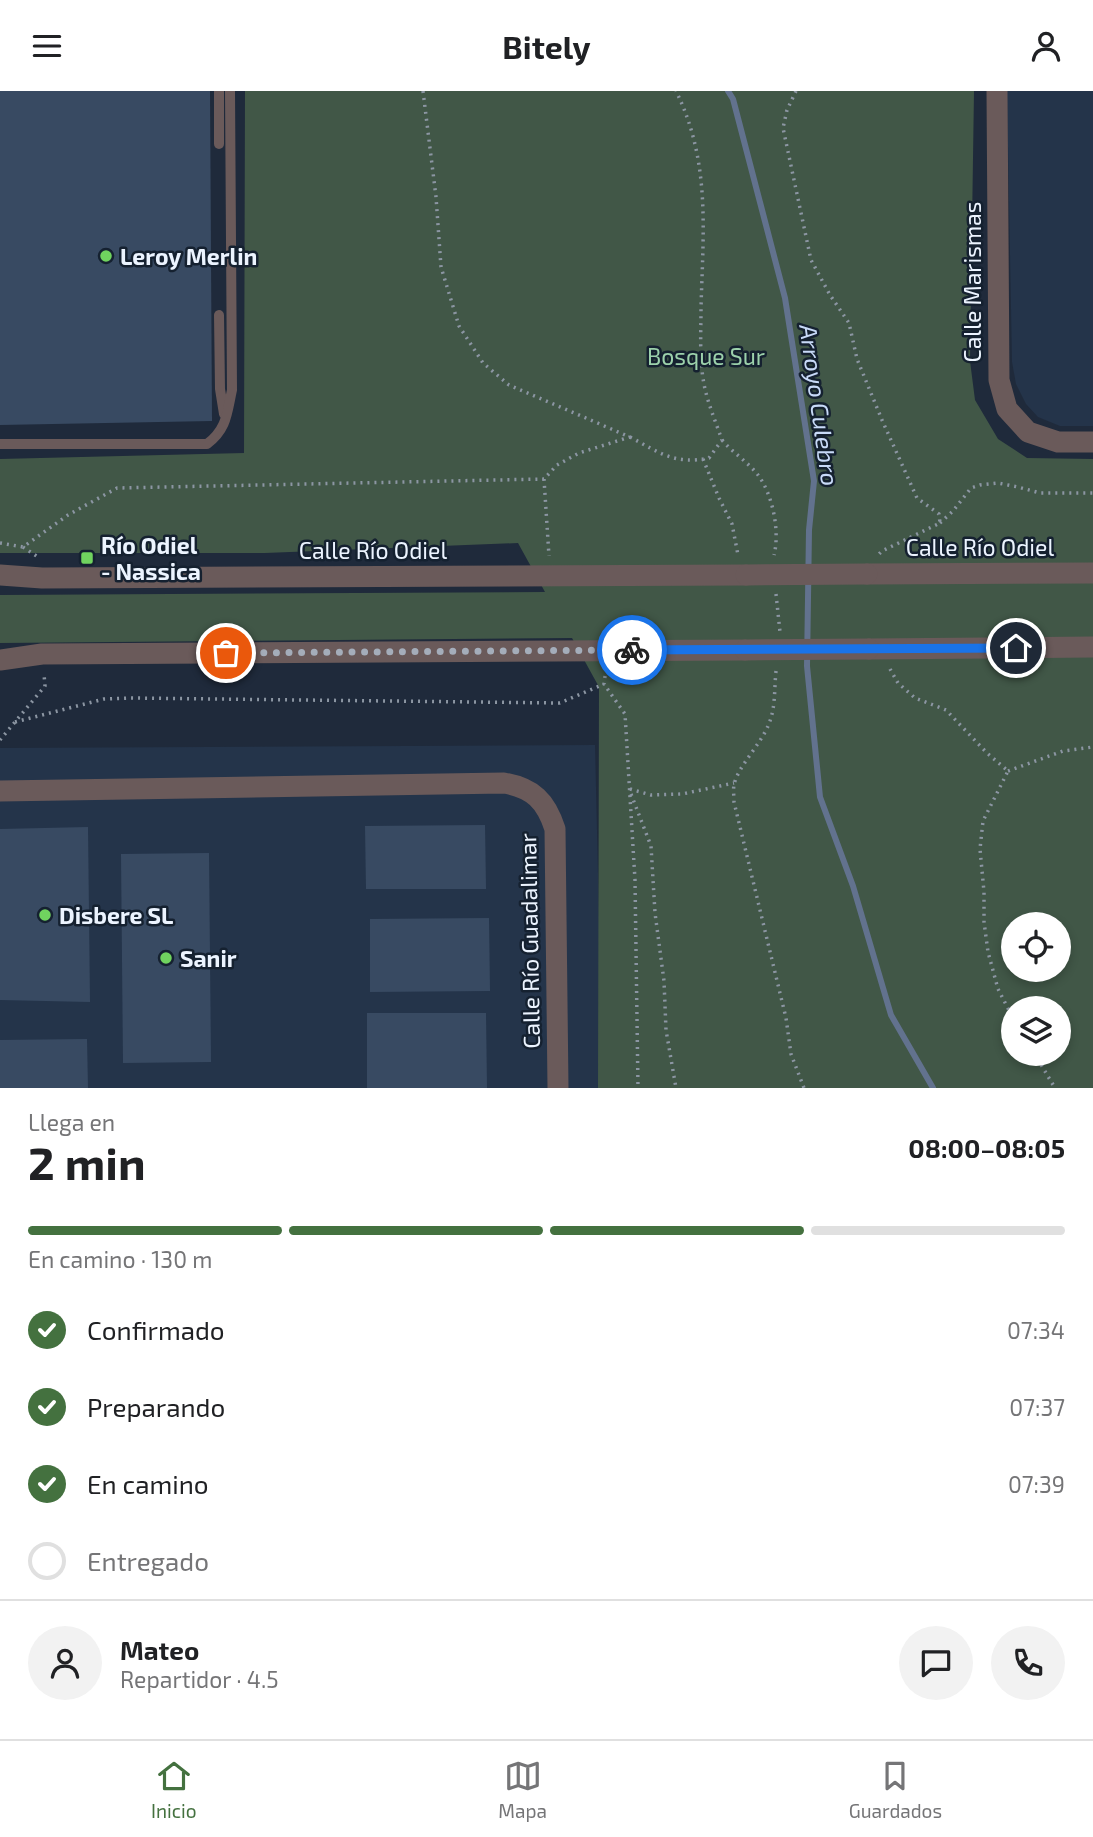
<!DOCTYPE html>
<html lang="es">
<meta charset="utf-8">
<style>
body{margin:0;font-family:"Exo 2",sans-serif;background:#f2f2f2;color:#202124;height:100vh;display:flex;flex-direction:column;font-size:26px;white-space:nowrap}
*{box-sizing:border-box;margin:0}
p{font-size:23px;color:#757577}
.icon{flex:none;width:38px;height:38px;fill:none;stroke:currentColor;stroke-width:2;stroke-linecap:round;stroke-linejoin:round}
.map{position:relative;height:997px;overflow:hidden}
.panel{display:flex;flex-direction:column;background:#fff;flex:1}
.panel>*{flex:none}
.fabs{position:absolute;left:1001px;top:821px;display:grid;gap:14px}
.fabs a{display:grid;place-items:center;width:70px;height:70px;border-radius:50%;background:#fff;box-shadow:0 4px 10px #0003;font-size:35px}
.pin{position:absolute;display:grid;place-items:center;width:60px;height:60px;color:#fff;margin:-30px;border:4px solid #fff;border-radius:50%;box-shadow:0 2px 7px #0007}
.courier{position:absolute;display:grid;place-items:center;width:70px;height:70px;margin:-35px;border:5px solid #1a73e8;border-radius:50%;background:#fff;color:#222;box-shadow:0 2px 9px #0007}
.summary em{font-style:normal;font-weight:700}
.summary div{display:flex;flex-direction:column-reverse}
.summary{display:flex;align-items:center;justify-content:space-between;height:119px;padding:0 28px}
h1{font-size:46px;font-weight:700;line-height:52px}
.bar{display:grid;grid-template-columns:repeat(4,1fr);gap:10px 7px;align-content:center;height:84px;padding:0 28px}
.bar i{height:9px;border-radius:5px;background:#e0e0e0}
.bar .selected{background:#44713f}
.bar p{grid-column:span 4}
.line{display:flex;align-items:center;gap:18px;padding:0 28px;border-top:2px solid #e0e0e0}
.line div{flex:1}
.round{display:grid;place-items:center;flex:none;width:74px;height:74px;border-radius:37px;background:#f2f2f2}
ol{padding:0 28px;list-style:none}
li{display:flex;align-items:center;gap:21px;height:77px}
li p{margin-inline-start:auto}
li .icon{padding:7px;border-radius:50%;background:#44713f;color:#fff;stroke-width:4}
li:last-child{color:#757577}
li i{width:38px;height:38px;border:4px solid #e0e0e0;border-radius:50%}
header{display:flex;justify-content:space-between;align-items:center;height:91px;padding:0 28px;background:#fff;font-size:32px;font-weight:700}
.tabs{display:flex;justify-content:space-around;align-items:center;height:98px;border-top:2px solid #e0e0e0;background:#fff;font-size:19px;color:#757577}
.tabs a{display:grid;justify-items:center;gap:4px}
.tabs .selected{color:#44713f}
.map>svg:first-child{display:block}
.built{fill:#24344a}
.green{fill:#415747;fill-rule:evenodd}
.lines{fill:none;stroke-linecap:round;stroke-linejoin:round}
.stream{stroke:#62728e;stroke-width:6}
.building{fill:#384a62}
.path{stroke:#8c96a3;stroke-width:3.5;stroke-dasharray:2 5;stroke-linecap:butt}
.lane{stroke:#6a5a5a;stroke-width:10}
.street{stroke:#6a5a5a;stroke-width:21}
.street-bridge{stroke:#6a5a5a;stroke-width:21}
.done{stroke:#a4adba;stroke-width:7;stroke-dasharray:0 12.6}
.route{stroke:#1a73e8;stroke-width:9}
.poi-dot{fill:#70d35f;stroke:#152130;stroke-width:2.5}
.labels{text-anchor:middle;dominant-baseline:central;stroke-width:5;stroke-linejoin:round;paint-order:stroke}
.poi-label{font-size:23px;font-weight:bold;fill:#ecf4ff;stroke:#152130;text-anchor:start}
.street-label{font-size:23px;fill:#ecf4ff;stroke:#152130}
.park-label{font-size:23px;fill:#9cd1ab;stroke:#152130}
.water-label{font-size:24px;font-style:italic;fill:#c8daf8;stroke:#152130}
</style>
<header><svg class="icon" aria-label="menu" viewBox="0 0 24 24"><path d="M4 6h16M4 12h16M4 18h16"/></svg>Bitely<svg class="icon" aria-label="person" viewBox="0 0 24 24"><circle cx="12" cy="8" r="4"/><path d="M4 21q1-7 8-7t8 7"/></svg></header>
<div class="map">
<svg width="1093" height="997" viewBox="0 0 1093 997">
<rect width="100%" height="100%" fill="#1f2a3b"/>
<g class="built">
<path d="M1007,0H1093V335H1060L1038,326L1026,313L1016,293L1012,271Z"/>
<path d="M595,654L603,997H0V657Z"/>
</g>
<path class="green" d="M245,0H974L970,270L975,309L998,348L1027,367L1093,368V997H598L599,596L572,547L0,552V504L545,501L518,452L265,462H0V368L244,362ZM1013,833H1059V878H1013ZM1013,917H1059V962H1013Z"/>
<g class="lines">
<path class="stream" d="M728,0L733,8L785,207L814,390L809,439L807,575L820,706L853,795L891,924L933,997"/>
</g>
<g class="building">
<path d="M0,0H210L212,330L0,334Z"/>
<path d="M485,734L486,798H366L365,735Z"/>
<path d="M88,736L90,911L0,909V738Z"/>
<path d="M209,762L211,971L123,972L121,763Z"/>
<path d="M489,827L490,900L370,901V828Z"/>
<path d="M367,922H486L487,997H367Z"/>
<path d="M87,948L88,997H0V949Z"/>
</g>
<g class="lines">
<g class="path">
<path d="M423,0L436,106L441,176L459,235L483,272L509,294L630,346L579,362L557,374L544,388L549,465"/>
<path d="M796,0L787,19L783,37L811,169L830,204L849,232L857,268L882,329L917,407L939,423L940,432L882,460L879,463"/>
<path d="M630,346C660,362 675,374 709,367L722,349C716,332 709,315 705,298C699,272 701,243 701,217C703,141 711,71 676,0"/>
<path d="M722,349C733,362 748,371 758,384C773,404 780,441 774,464"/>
<path d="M703,368L719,407L732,433L738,464"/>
<path d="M940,432L953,420L971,397L980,394L998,392L1018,396L1040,402H1093"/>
<path d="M0,452L23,456L68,424L117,397L544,388"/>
<path d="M23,456L38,466"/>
<path d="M776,503L780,541"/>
<path d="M606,578L604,593L625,623L635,789L638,997"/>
<path d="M890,578L898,592L915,607L946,619L987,662L1008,680L983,730L980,758L984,801V831L988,861L998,898L1013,927"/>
<path d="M776,580C774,599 776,617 768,635C760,654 737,677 734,694C733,699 734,705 734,711L786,927L791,963L804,997"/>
<path d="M15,631L104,608L131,607L560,612L604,593"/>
<path d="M0,649L45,595L44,583"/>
<path d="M1008,680L1063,660L1093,656"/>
<path d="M630,698L651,704L682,703L734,692"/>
<path d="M631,703L651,755L655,822L664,890L666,939L676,997"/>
<path d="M1034,962L1055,997"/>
</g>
<g class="lane">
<path d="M219,0V53"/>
<path d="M219,224L220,298L224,323"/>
<path d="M0,353H207C227,338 227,322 232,299L230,0"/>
</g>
<g class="street">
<path d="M997,0L999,289L1007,318L1028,341L1058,351H1093"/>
<path d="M867,483L1093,482"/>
<path d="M0,484L42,487L746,484"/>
<path d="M869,558L1093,556"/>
<path d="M0,569L42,563L745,559"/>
<path d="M0,700L504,692C533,697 546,710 555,738L558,997"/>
</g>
<g class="street-bridge">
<path d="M746,484L867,483"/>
<path d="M745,559L869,558"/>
</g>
</g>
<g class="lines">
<path class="done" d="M226,562L632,559"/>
<path class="route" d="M632,559L1016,557"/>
</g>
<g class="poi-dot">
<circle cx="106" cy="165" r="7"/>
<rect x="80" y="460" width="14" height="14" rx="3.5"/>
<circle cx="45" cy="824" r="7"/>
<circle cx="166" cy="867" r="7"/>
</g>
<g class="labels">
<g class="poi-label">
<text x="120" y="165">Leroy Merlin</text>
<text x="101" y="454">Río Odiel<tspan x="101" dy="26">- Nassica</tspan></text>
<text x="59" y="824">Disbere SL</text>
<text x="180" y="867">Sanir</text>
</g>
<g class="street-label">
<text transform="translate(972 191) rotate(-90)">Calle Marismas</text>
<text x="980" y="456">Calle Río Odiel</text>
<text x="373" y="459">Calle Río Odiel</text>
<text transform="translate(529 850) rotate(-91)">Calle Río Guadalimar</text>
</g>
<g class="park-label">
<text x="706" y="265">Bosque Sur</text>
</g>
<g class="water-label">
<text transform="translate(820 314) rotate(82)">Arroyo Culebro</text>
</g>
</g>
</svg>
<div class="fabs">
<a><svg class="icon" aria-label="locate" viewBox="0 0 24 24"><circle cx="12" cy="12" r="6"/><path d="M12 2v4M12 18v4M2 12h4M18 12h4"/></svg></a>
<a><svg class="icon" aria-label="layers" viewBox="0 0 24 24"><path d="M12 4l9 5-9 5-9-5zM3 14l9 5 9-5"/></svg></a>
</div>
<div class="pin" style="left:226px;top:562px;background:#ea580c"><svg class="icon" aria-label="bag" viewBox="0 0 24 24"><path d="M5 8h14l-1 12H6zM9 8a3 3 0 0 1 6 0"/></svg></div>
<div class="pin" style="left:1016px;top:557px;background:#1f2937"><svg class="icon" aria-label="home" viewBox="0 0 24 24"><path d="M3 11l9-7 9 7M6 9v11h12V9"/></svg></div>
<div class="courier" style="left:632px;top:559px"><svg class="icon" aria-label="bike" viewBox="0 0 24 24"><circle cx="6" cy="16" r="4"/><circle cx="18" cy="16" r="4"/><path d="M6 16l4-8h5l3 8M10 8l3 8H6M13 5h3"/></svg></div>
</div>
<section class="panel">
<div class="summary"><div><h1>2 min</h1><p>Llega en</p></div><em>08:00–08:05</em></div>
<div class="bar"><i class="selected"></i><i class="selected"></i><i class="selected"></i><i></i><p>En camino · 130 m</p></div>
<ol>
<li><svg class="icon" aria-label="check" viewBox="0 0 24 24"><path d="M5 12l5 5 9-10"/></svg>Confirmado<p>07:34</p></li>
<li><svg class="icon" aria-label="check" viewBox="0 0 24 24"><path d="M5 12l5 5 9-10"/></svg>Preparando<p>07:37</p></li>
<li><svg class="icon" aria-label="check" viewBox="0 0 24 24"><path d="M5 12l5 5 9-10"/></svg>En camino<p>07:39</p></li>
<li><i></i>Entregado</li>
</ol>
<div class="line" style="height:126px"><a class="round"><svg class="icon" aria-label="person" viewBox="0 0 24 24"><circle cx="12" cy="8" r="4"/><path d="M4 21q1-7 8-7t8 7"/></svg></a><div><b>Mateo</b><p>Repartidor · 4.5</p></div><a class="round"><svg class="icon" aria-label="chat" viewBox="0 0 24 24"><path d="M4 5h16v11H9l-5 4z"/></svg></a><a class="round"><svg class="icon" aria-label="phone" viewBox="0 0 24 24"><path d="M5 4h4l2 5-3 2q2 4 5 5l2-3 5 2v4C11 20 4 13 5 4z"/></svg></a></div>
</section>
<nav class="tabs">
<a class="selected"><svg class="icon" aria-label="home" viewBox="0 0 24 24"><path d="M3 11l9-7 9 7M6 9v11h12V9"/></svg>Inicio</a>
<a><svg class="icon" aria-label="map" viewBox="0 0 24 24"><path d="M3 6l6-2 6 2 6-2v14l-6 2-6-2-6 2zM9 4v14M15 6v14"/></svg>Mapa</a>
<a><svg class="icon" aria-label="saved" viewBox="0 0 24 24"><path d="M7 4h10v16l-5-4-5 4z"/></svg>Guardados</a>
</nav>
